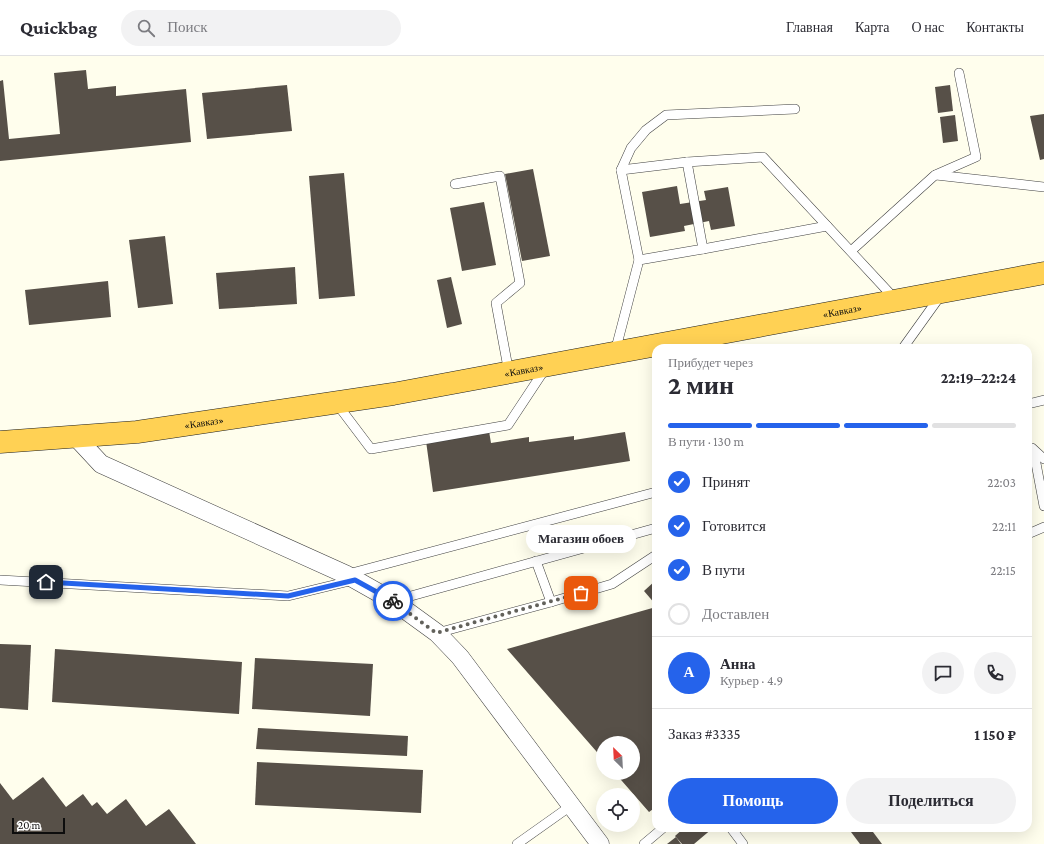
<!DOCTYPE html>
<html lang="ru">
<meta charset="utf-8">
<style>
body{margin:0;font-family:"Crimson Pro",serif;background:#f2f2f3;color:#2b2b33;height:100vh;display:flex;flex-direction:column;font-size:15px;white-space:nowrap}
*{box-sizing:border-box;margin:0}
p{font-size:13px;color:#7c7c81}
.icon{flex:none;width:22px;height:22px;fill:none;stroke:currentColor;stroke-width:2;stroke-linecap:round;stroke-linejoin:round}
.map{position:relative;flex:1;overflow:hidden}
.sheet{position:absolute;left:652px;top:288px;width:380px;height:488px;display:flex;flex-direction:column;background:#fff;border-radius:12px;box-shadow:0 4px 16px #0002}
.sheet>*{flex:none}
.needle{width:26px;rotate:336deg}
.fabs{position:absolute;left:596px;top:680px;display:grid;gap:8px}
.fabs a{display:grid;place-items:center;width:44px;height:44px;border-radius:50%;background:#fff;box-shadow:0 4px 16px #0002;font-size:20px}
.scale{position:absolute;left:12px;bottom:10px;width:53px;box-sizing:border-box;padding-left:4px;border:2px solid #0d0d0d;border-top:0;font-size:11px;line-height:14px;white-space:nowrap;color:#0d0d0d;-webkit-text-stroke:3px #fff;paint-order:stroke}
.pin{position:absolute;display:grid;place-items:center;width:34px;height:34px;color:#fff;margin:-17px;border-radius:8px;box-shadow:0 2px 6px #0006}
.courier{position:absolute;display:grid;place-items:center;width:40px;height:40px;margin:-20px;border:3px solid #2563eb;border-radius:50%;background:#fff;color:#222;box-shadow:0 1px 5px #0007}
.bubble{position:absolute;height:28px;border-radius:14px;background:#fff;box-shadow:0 4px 16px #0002;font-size:13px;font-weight:700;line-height:28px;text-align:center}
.headline em{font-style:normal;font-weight:700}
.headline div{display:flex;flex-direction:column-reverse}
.headline{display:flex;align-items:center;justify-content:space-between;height:68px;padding:0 16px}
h1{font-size:26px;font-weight:700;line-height:30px}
.bar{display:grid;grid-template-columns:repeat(4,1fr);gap:6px 4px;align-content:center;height:48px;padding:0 16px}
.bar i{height:5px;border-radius:3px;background:#e1e1e2}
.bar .current{background:#2563eb}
.bar p{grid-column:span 4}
.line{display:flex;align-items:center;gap:10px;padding:0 16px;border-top:1px solid #e1e1e2}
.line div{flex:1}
.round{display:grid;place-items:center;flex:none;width:42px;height:42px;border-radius:21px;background:#f2f2f3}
ol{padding:0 16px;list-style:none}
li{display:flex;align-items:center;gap:12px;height:44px}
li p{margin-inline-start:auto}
li .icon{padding:4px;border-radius:50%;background:#2563eb;color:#fff;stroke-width:4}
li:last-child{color:#7c7c81}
li i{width:22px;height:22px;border:2px solid #e1e1e2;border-radius:50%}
.button{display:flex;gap:8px;margin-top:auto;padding:8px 16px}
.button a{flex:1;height:46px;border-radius:24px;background:#2563eb;color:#fff;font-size:16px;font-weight:700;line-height:46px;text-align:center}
.button a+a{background:#f2f2f3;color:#2b2b33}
header{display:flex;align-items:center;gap:24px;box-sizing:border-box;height:56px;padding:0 20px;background:#fff;border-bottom:1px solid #e1e1e2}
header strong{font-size:19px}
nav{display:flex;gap:22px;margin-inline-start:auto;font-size:14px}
.search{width:280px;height:36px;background:#f2f2f3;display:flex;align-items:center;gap:10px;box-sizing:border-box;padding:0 14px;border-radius:22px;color:#7c7c81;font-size:15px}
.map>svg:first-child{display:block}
.building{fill:#575048}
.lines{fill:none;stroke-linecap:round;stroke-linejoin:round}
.service-casing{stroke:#404040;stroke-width:10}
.minor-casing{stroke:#404040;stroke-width:19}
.trunk-casing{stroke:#1e1e1e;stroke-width:23}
.service{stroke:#fff;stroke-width:9}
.minor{stroke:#fff;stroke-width:18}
.trunk{stroke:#ffd154;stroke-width:22}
.done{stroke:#62615b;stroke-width:4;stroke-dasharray:0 7.2}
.route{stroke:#2563eb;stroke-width:5}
.labels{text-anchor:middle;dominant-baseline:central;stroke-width:4;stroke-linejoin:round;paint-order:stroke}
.street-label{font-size:10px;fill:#0d0d0d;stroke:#fff}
</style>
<header>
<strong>Quickbag</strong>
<div class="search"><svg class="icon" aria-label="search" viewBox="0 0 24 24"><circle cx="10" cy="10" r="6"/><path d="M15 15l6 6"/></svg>Поиск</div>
<nav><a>Главная</a><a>Карта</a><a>О нас</a><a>Контакты</a></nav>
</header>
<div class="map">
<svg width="1044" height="788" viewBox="0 0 1044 788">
<rect width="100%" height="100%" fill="#fffeed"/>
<g class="building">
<path d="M86,14L88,33L116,30V40L186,33L191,86L0,105V25L3,24L9,83L60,78L54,17Z"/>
<path d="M287,29L292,75L207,83L202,37Z"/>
<path d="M950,29L953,55L938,57L935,31Z"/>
<path d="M1044,58V103L1040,104L1030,60Z"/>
<path d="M955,59L958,85L943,87L940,61Z"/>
<path d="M533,113L550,200L522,205L505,118Z"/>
<path d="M344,117L355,240L319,243L309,120Z"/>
<path d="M677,130L680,148L706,144L704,135L728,131L735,170L711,174L709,165L684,170L685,175L650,181L642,136Z"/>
<path d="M484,146L496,209L462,215L450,152Z"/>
<path d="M165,180L173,248L138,252L129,184Z"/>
<path d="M295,211L297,248L219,253L216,217Z"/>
<path d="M451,221L462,268L447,272L437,224Z"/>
<path d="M108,225L111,261L29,269L25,234Z"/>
<path d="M489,375L491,387L529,381V386L574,380V384L625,376L630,405L433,436L426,385Z"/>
<path d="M656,524V549L644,535Z"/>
<path d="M656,551V751L649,756L615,717H633V687H603V703L507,593Z"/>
<path d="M0,588L31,589L28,654L0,652Z"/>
<path d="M55,593L242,606L239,658L52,646Z"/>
<path d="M255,602L373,608L370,660L252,653Z"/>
<path d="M258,672L408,680L407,700L256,693Z"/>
<path d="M257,706L423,714L421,757L255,749Z"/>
<path d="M43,721L66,751L83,738L92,750L97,746L107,758L126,743L146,770L169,753L196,788H0V727L13,744Z"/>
<path d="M684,772H713L694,788H682L675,780Z"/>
<path d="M848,772H870L882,788H860Z"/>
<path d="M676,781L681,788H667Z"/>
</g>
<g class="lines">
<defs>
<g id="service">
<path d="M621,114L687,106"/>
<path d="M936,119L1044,131"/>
<path d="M455,128L500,120L520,227L496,247L509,317"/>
<path d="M703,193L827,170"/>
<path d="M851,195L935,119L976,101L959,17"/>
<path d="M639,204L621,114L631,92L646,74L666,59L795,53"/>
<path d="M903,292L941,239"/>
<path d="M615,296L639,204L703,193L687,106L763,101L895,243"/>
<path d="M337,348L371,393L508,369L545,313"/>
<path d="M1028,348L1044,344"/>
<path d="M1028,390L1035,402L1044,450"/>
<path d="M1032,392L1044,403"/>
<path d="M1028,478L1044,471"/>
<path d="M536,505L551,546"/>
<path d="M348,518L656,436"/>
<path d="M0,524L288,540L354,524"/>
<path d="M393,545L656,472"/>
<path d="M437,577L551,546L612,528L656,499"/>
<path d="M731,772L743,788"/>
<path d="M517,788L572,749"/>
<path d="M644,788L663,772"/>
</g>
<path id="minor" d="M75,380L101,408L347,519L393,545L437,577L460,601L600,788"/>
<g id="trunk">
<path id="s1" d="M0,386L137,376L393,338L1044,217"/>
</g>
</defs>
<use href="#service" class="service-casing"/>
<use href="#minor" class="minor-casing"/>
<use href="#trunk" class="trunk-casing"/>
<use href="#service" class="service"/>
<use href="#minor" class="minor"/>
<use href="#trunk" class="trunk"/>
</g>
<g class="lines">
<path class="done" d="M393,545L436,577L581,537"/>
<path class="route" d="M46,526L288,540L355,524L393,545"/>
</g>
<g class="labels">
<g class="street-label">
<text stroke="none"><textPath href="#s1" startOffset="853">«Кавказ»</textPath></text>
<text stroke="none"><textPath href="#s1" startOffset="529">«Кавказ»</textPath></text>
<text stroke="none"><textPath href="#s1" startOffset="205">«Кавказ»</textPath></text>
</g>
</g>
</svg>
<div class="fabs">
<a><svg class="needle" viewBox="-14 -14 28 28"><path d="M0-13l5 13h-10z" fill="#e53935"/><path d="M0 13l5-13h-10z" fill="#7c7c81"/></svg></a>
<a><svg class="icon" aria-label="locate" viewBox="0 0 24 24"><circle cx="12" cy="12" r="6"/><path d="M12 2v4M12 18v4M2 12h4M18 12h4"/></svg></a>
</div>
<div class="scale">20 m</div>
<div class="pin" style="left:581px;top:537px;background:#ea580c"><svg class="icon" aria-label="bag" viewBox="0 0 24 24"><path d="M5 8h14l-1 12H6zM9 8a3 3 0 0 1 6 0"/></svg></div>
<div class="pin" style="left:46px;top:526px;background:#1f2937"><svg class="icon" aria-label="home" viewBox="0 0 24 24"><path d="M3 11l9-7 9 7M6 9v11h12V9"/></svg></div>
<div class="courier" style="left:393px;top:545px"><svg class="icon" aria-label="bike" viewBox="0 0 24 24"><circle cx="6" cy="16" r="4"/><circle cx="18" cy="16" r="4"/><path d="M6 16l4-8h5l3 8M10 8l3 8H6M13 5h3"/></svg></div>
<div class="bubble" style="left:526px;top:469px;width:110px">Магазин обоев</div>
<section class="sheet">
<div class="headline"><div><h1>2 мин</h1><p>Прибудет через</p></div><em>22:19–22:24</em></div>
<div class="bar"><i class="current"></i><i class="current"></i><i class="current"></i><i></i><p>В пути · 130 m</p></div>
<ol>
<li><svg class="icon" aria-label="check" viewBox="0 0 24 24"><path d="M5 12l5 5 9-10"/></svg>Принят<p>22:03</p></li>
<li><svg class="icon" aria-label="check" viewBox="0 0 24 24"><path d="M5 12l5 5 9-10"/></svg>Готовится<p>22:11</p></li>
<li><svg class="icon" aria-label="check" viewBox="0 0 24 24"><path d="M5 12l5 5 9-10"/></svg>В пути<p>22:15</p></li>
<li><i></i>Доставлен</li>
</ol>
<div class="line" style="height:72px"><b class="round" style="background:#2563eb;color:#fff">А</b><div><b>Анна</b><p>Курьер · 4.9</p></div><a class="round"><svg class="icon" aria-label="chat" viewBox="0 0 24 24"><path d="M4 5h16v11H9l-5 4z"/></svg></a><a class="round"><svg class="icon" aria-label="phone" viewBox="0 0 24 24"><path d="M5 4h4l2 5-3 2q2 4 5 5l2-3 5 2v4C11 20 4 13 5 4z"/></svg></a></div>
<div class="line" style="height:52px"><div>Заказ #3335</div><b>1 150 ₽</b></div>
<div class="button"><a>Помощь</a><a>Поделиться</a></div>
</section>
</div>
